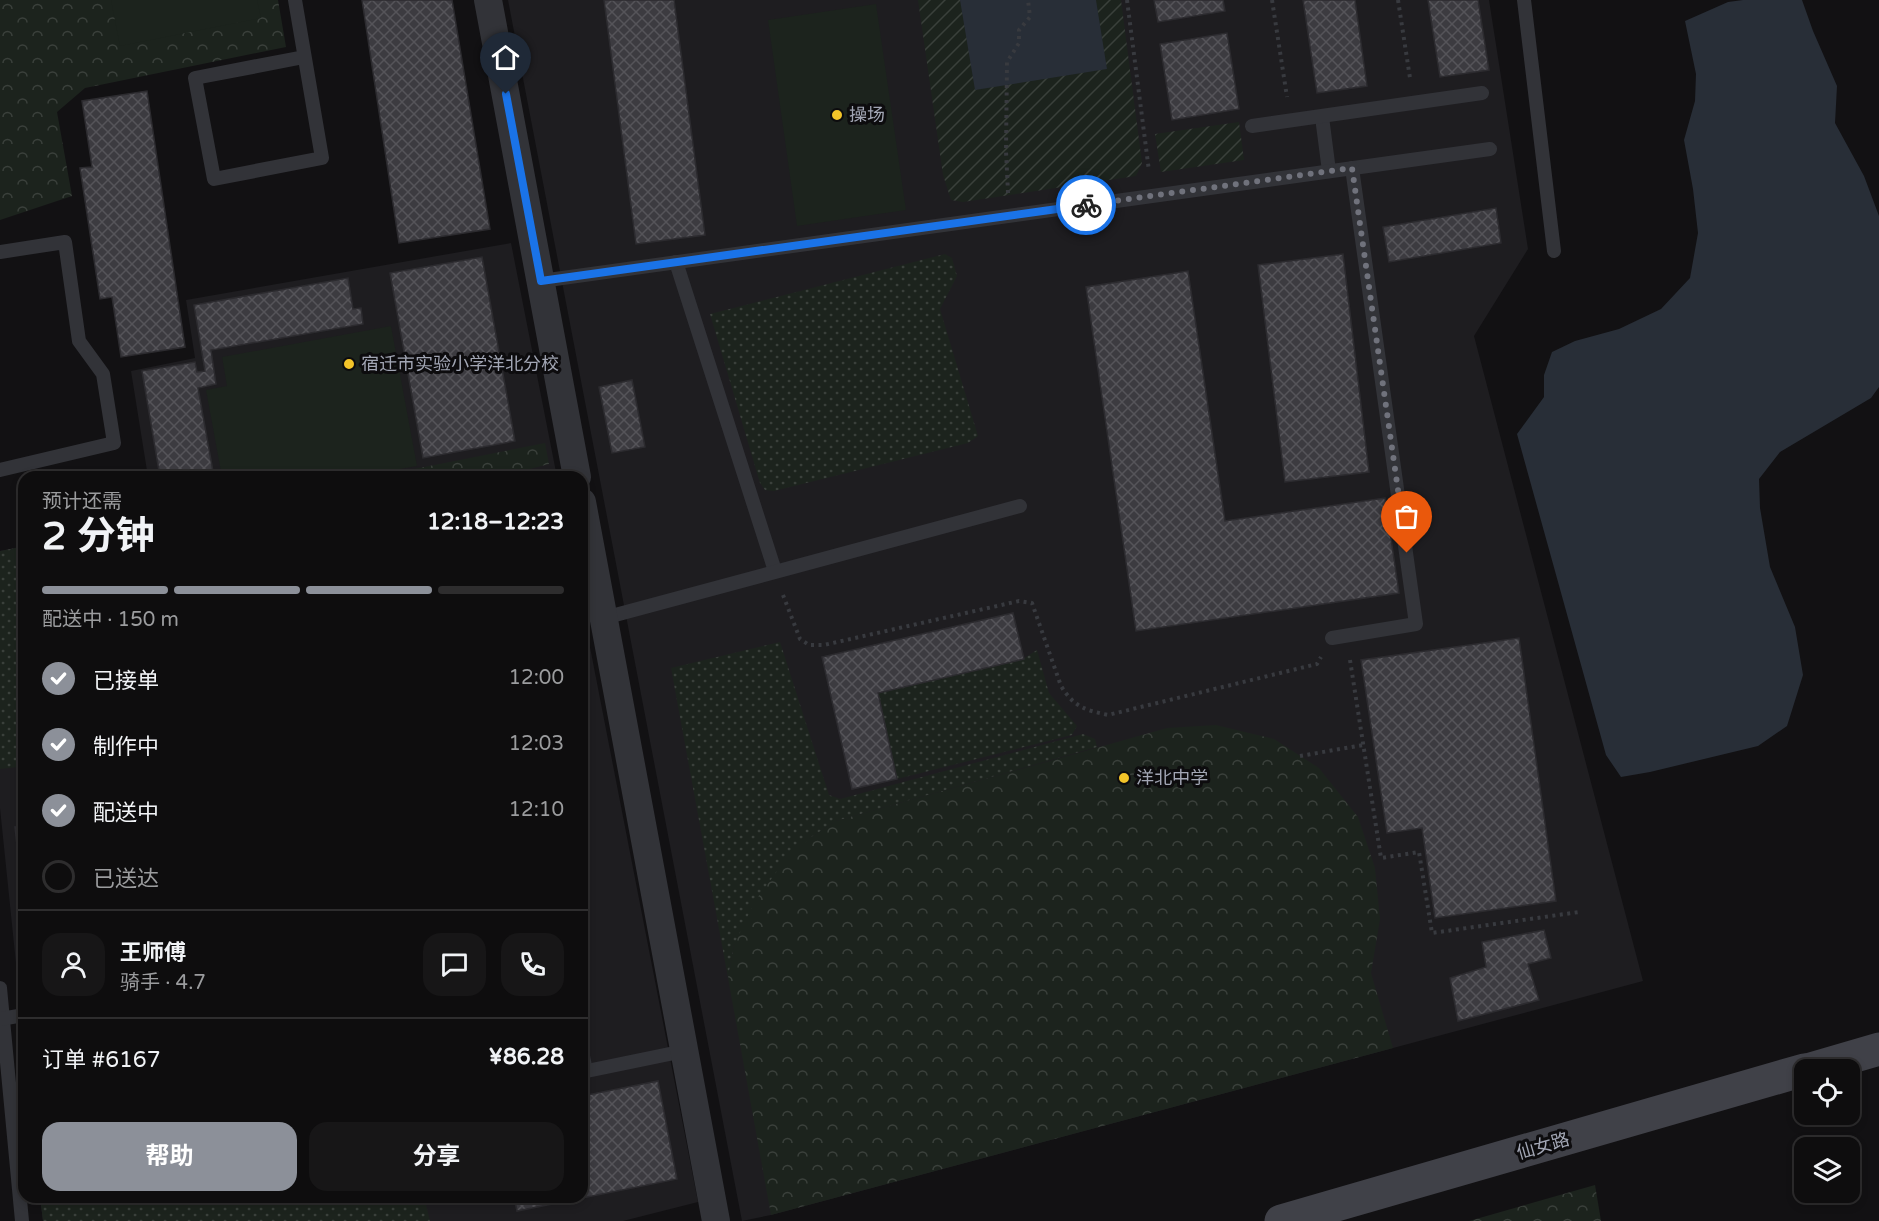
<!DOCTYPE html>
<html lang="zh">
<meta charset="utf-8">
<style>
body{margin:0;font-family:"Varela Round","Noto Sans SC",sans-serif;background:#171617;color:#f1f3f6;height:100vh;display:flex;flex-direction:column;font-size:22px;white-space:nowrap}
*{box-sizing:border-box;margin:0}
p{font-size:20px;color:#9b9c9e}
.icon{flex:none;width:33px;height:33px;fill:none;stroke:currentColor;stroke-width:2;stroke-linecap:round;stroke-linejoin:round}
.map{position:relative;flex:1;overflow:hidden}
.drawer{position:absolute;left:18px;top:471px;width:570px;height:732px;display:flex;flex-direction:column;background:#0e0d0e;border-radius:18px;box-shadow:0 3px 9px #0003,0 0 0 2px #2e2d2e}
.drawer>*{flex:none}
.tools{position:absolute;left:1794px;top:1059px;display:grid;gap:12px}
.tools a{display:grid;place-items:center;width:66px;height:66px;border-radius:12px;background:#0e0d0e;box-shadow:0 3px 9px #0003,0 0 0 2px #2e2d2e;font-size:30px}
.pin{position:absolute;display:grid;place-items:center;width:51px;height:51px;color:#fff;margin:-62px -26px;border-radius:50% 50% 50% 0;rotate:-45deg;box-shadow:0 0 6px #0007}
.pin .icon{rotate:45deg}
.courier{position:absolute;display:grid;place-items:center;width:60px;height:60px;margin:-30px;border:4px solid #1a73e8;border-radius:50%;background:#fff;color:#222;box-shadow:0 2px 8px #0007}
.headline em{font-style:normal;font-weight:700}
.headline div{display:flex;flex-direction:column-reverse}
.headline{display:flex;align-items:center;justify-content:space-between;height:102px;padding:0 24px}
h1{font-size:39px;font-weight:700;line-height:45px}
.bar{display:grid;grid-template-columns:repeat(4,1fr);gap:9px 6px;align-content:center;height:72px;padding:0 24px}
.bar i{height:8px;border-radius:4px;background:#2e2d2e}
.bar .on{background:#8c9099}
.bar p{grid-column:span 4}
.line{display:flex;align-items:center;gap:15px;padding:0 24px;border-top:2px solid #2e2d2e}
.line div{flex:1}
.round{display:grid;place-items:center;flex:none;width:63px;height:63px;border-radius:18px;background:#171617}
ol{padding:0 24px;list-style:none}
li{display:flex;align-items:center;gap:18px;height:66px}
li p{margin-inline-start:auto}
li .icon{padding:6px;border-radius:50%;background:#8c9099;color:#fff;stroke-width:4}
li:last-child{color:#9b9c9e}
li i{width:33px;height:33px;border:3px solid #2e2d2e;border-radius:50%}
.button{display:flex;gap:12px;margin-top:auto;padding:12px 24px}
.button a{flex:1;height:69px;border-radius:18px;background:#8c9099;color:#fff;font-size:24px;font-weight:700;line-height:69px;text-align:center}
.button a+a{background:#171617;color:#f1f3f6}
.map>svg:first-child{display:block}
.built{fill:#1e1d20}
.grass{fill:url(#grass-dots)}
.park{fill:url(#park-crowns)}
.garden{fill:url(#garden-furrows)}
.pitch{fill:#1c231d}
.water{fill:#282e37}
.building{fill:url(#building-cross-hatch);stroke:#2c2b2f;stroke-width:1.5}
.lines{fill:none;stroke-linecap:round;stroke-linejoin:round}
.path{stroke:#383a3f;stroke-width:4;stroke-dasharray:3 4.5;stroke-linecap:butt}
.lane{stroke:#323338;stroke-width:14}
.street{stroke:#323338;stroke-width:28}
.secondary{stroke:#404148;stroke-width:33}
.done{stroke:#70727c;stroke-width:6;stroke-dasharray:0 10.8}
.route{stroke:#1a73e8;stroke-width:8}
.poi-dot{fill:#f3c429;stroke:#0d0c0e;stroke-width:2}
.labels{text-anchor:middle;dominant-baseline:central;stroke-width:6;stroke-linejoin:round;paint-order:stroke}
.poi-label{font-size:18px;fill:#a2a6b4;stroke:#0d0c0e;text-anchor:start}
.street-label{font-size:18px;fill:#a2a6b4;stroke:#0d0c0e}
</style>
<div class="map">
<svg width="1879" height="1221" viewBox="0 0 1879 1221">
<defs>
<pattern id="grass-dots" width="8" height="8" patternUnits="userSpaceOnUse" patternTransform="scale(1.5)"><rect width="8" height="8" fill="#1c231d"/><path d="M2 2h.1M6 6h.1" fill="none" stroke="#3a403b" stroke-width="1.8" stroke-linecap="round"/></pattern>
<pattern id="park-crowns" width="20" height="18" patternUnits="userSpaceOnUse" patternTransform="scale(1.5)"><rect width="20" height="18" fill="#1c231d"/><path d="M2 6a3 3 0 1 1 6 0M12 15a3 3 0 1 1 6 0" fill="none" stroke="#3a403b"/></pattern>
<pattern id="garden-furrows" width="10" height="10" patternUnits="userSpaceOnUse" patternTransform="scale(1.5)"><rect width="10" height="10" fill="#1c231d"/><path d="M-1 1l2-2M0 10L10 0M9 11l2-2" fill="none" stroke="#3a403b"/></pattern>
<pattern id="building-cross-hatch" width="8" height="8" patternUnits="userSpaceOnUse" patternTransform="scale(1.5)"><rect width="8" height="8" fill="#3c3b40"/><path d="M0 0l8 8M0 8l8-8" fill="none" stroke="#555459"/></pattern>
</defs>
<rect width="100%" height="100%" fill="#121113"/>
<g class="built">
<path d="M508,0H1489L1528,249L1474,336L1643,981L771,1215L742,1221Z"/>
<path d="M511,243L557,477H148L131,371L195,358L186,300Z"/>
<path d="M24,546V1041L0,808V551Z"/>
<path d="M582,606L698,1202L623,1221H43L40,1197H582Z"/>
</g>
<g class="grass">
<path d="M945,254L952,258L957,276L940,309L978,436L968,443L774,491L765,490L760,483L710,314Z"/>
<path d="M11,549L18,574L24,607V775L18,767L0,769V551Z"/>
<path d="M780,642L829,795L840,799L1083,734L1095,739L1097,747L836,821L810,838L734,945L728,978L671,668Z"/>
<path d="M1037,650L1049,693L1077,726L1072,735L897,779L878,693L1023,659Z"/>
<path d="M40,1197H424L430,1221H43Z"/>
</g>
<g class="park">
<path d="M0,0H278L286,47L85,88L57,112L72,196L0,220Z"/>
<path d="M545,443L549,464L530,469L546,477H374Z"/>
<path d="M24,546V572L18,574L11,549Z"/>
<path d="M1216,725L1274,739L1319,768L1358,817L1375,868L1380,919L1371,973L1393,1048L771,1215L728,978L734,945L755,901L783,863L810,838L836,821L1167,728Z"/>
<path d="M1595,1185L1601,1221H1469Z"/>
</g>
<g class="garden">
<path d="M918,0H1121L1142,163L1136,176L963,202L951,200L943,175Z"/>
<path d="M1239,122L1244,160L1161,172L1155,134Z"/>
</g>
<g class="pitch">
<path d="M111,0H257L261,18L120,46Z"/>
<path d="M876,4L906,210L797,226L768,20Z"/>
<path d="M391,326L417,466L355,477H222L206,390L227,386L222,357Z"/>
</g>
<g class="water">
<path d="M960,0H1096L1107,69L975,90Z"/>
<path d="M1743,0H1802L1813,31L1837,86L1835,123L1864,176L1879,216V387L1871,398L1780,452L1759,479L1760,508L1770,567L1795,627L1803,675L1787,726L1758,746L1650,772L1621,777L1606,755L1517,434L1544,397V375L1552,352L1575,341L1619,329L1661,309L1690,278L1698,233L1693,189L1684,140L1695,101L1696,74L1685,21L1728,2Z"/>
</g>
<g class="building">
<path d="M362,0H452L490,229L399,243Z"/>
<path d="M604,0H674L705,235L636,244Z"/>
<path d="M1154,0H1223L1225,11L1158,22Z"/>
<path d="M1303,0H1355L1367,86L1317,93Z"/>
<path d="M1428,0H1478L1489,70L1440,77Z"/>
<path d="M1227,33L1239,109L1172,120L1160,44Z"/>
<path d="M147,91L185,347L121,357L112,297L100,299L80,168L92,167L82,101Z"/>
<path d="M1496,208L1501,243L1389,262L1383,227Z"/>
<path d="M1343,254L1369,472L1285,482L1258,265Z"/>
<path d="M482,257L515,441L423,458L390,273Z"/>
<path d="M1188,271L1225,521L1385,498L1399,593L1136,631L1086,287Z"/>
<path d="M348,278L353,309L361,308L363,324L211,350L216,384L198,388L214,477H160L142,371L195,362L197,372L205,371L194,305Z"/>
<path d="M632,380L645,447L612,453L599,387Z"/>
<path d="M1013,613L1024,659L878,693L897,779L852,789L822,657Z"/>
<path d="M1519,638L1556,901L1435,918L1422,828L1387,833L1361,660Z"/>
<path d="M24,826V900H23L15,827Z"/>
<path d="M24,922V950L19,923Z"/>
<path d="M1544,930L1551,958L1528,964L1539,1000L1458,1021L1450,978L1486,967L1482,942Z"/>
<path d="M658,1081L677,1179L517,1211L514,1197H582V1096Z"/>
</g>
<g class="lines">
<g class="path">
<path d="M1127,0L1149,171"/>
<path d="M1272,0L1287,97"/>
<path d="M1398,0L1410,78"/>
<path d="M1008,193L1006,151L1007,62L1019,43V30L1030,17L1028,0"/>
<path d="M783,595L800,639L809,645H824L1019,601L1032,603L1061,686C1074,707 1085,710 1108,715L1317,664L1321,657"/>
<path d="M1350,660L1381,858L1419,852L1432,933L1579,912"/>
<path d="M1300,756L1363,745"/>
</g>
<g class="lane">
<path d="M295,0L322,158L214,179L195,78L304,57"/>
<path d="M1524,0L1554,251"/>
<path d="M1322,117L1329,171"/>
<path d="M1252,126L1482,93"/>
<path d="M0,252L65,242L79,341L103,374L114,443L0,470"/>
<path d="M676,262L775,571"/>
<path d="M541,281L1490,149"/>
<path d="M604,618L1020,506"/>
<path d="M1332,638L1416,624L1352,168"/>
<path d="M0,988L22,1221"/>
<path d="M0,1019L24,1015"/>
<path d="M582,1051L586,1071"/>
<path d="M582,1072L684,1051"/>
</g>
<g class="street">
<path d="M488,0L577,477"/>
<path d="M582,502L716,1221"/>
</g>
<g class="secondary">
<path d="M1807,1070L1879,1049"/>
<path d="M1281,1221L1804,1070"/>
</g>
</g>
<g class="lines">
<path class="done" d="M1086,205L1352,168L1407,553"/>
<path class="route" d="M506,94L541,281L1086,205"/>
</g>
<g class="poi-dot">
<circle cx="837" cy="115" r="6"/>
<circle cx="349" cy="364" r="6"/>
<circle cx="1124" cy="778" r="6"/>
</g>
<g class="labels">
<g class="poi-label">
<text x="849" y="115">操场</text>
<text x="361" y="364">宿迁市实验小学洋北分校</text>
<text x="1136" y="778">洋北中学</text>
</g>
<g class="street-label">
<text transform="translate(1543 1146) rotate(-16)">仙女路</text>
</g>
</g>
</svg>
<div class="tools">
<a><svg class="icon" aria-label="locate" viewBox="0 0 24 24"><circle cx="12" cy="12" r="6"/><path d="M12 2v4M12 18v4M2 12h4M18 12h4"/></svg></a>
<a><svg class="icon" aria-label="layers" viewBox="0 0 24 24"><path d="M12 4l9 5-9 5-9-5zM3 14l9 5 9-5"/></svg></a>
</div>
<div class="pin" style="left:1407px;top:553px;background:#ea580c"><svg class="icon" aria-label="bag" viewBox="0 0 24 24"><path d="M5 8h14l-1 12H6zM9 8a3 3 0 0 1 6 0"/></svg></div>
<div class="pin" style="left:506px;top:94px;background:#1f2937"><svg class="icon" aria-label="home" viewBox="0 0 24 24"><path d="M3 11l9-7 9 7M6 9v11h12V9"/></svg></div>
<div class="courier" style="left:1086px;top:205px"><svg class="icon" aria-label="bike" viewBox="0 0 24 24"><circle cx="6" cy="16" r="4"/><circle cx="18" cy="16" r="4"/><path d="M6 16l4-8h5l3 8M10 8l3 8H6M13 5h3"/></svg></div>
<section class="drawer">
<div class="headline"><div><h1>2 分钟</h1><p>预计还需</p></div><em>12:18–12:23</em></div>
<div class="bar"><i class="on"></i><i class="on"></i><i class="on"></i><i></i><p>配送中 · 150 m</p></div>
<ol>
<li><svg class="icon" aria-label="check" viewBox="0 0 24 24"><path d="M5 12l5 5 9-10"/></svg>已接单<p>12:00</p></li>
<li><svg class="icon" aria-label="check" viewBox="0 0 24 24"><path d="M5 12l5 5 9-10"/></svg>制作中<p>12:03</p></li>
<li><svg class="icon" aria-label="check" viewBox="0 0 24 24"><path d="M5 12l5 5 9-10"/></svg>配送中<p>12:10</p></li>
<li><i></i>已送达</li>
</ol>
<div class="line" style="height:108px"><a class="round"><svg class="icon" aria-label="person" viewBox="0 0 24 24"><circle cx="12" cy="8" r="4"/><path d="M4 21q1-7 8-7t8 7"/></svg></a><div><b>王师傅</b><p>骑手 · 4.7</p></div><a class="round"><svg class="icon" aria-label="chat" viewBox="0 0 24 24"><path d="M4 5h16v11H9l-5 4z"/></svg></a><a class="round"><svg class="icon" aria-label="phone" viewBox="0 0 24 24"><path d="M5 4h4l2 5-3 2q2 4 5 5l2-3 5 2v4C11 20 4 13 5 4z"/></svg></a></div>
<div class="line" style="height:78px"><div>订单 #6167</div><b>¥86.28</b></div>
<div class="button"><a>帮助</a><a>分享</a></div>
</section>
</div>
